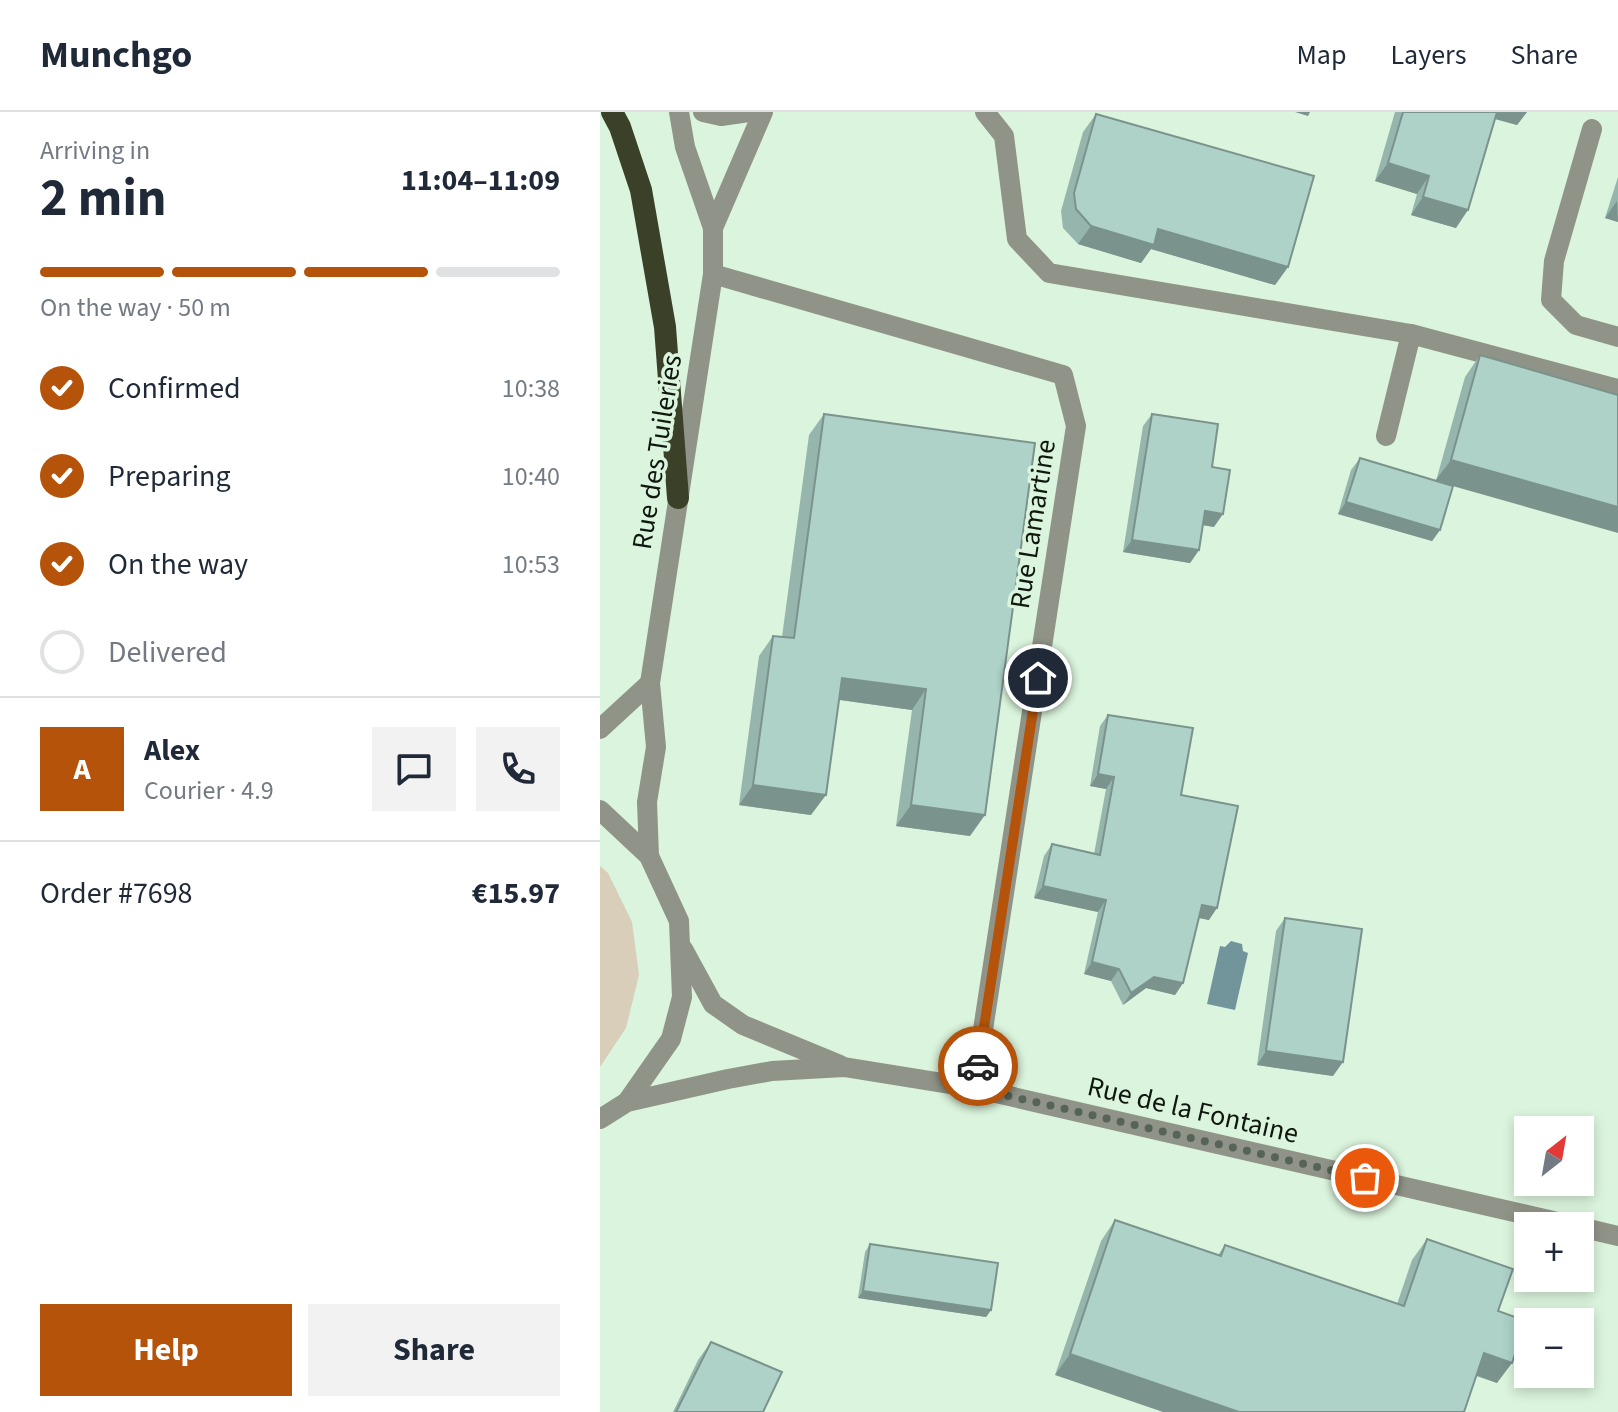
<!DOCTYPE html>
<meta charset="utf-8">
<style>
body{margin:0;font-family:"Source Sans 3",sans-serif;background:#f2f2f3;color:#1f2937;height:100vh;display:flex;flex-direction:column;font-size:30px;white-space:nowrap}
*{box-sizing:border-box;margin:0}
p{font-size:26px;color:#747a83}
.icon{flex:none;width:44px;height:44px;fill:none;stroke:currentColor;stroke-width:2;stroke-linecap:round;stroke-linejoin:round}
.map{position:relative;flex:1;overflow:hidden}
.side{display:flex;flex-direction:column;background:#fff;width:600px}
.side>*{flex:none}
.needle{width:52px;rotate:31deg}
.fabs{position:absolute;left:914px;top:1004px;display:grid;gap:16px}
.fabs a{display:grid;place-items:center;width:80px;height:80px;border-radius:0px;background:#fff;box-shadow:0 4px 12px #0003;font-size:40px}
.pin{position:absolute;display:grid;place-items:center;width:68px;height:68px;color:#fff;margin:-34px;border:4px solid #fff;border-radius:50%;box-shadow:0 2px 8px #0007}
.courier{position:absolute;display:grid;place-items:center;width:80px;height:80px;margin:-40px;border:6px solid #b45309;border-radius:50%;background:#fff;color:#222;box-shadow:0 2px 10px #0007}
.overview em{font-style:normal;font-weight:700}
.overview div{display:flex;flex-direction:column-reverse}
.overview{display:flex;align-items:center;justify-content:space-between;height:136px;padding:0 40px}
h1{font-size:52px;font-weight:700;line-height:60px}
.bar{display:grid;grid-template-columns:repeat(4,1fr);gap:12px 8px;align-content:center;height:96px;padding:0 40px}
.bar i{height:10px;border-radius:6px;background:#e0e1e3}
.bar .active{background:#b45309}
.bar p{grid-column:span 4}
.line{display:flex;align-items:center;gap:20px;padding:0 40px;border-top:2px solid #e0e1e3}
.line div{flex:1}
.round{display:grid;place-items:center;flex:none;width:84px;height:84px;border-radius:0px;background:#f2f2f3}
ol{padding:0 40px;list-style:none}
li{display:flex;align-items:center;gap:24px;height:88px}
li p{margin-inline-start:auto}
li .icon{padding:8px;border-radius:50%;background:#b45309;color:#fff;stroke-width:4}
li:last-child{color:#747a83}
li i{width:44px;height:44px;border:4px solid #e0e1e3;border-radius:50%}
.cta{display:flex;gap:16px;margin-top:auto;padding:16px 40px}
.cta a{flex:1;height:92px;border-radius:0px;background:#b45309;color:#fff;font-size:32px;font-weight:700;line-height:92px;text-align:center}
.cta a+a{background:#f2f2f3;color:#1f2937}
header{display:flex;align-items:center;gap:48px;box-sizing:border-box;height:112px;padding:0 40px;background:#fff;border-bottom:2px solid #e0e1e3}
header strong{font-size:38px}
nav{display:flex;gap:44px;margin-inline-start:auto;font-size:28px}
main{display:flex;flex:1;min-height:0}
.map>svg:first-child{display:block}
.green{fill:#d8ceb9}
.water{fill:#71959b}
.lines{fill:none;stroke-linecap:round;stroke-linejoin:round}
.service{stroke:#909387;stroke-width:20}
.minor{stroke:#909387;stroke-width:20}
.tertiary{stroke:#909387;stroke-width:20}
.trunk{stroke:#3b4028;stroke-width:22}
.wall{fill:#96b5ac}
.shaded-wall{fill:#7a938c}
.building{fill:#aed2c8;stroke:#7a938c;stroke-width:2}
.done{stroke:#566457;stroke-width:8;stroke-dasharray:0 14.4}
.route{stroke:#b45309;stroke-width:10}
.labels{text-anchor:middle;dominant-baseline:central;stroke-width:7;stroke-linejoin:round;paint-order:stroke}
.street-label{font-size:28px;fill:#0f170f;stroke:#dbf4dd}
</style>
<header>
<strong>Munchgo</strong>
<nav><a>Map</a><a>Layers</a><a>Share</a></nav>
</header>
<main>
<section class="side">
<div class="overview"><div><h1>2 min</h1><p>Arriving in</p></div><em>11:04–11:09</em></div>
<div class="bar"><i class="active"></i><i class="active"></i><i class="active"></i><i></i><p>On the way · 50 m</p></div>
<ol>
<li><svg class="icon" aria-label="check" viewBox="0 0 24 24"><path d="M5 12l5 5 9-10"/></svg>Confirmed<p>10:38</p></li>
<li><svg class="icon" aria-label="check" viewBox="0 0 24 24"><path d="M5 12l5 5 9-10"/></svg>Preparing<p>10:40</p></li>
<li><svg class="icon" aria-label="check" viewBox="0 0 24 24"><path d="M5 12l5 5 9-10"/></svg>On the way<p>10:53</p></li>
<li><i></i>Delivered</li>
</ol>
<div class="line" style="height:144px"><b class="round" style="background:#b45309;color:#fff">A</b><div><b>Alex</b><p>Courier · 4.9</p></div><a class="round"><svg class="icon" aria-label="chat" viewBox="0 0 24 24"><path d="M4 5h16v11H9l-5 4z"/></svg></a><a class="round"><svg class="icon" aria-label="phone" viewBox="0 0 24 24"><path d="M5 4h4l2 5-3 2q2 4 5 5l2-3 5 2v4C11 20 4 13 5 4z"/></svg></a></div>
<div class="line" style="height:104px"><div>Order #7698</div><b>€15.97</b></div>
<div class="cta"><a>Help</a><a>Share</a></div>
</section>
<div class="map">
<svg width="1018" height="1300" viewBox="0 0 1018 1300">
<rect width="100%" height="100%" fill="#dbf4dd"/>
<path class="green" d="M0,754L8,761L32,810L39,863L26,916L0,955Z"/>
<path class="water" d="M631,829L642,832L643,839L648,841L635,898L607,892L620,834L625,835Z"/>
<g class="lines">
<g class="service">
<path d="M385,0L404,24L417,127L449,161L811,222"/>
<path d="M992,17L954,149L951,188L976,213L1018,225"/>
<path d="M786,324L811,222L1018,277"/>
</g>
<path class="minor" d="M113,162L463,263L476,314L374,976"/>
<g class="tertiary">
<path d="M103,0L121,4L149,0"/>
<path d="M113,116L163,0"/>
<path d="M0,617L50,571"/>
<path d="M0,698L49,744L79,809L82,885L71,927L27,990"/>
<path d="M49,744L47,690L56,635L50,571L113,162V116L85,35L79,0"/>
<path d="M83,837L113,892L143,913L240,953"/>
<path d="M0,1007L27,990L128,967L172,959L244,955L374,976L975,1114"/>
<path d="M980,1115L1018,1124"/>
</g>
<path class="trunk" d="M12,0L20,15L41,78L65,215L78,386"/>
</g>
<g class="wall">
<path d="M795,0H927L917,13L895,7L856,116L811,103L817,82L775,69Z"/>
<path d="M496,2L688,155L675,173L551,137L541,151L478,132L463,116L461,99L483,20Z"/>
<path d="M1018,65V110L1005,106Z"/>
<path d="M880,243L853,374L840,418L832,429L738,402L751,358L760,346L836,369L865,265Z"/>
<path d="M224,302L435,331L370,724L296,714L312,598L239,588L211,703L139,693L159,544L173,524L182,525L209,323Z"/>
<path d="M552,302L612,355L614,415L603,413L599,438L590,451L523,440L543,314Z"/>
<path d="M508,603L581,683L609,808L599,806L583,871L575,883L546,876L523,893L511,869L484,862L498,800L434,786L444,744L452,732L494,742L506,677L490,674L500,614Z"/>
<path d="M685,806L733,964L657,953L676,819Z"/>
<path d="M515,1108L618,1143L625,1133L797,1192L812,1148L827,1127L898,1199L897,1271L876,1264L455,1263L501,1129Z"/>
<path d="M270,1132L391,1198L386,1205L258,1186L265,1140Z"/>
<path d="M111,1230L163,1300H73L98,1248Z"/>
</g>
<g class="shaded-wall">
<path d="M695,0H710L708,4Z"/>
<path d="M891,0H927L917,13L888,5Z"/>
<path d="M788,51L829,64L817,82L775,69Z"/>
<path d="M823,85L868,98L856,116L811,103Z"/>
<path d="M1017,89L1018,110L1005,106Z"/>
<path d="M491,114L558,117L688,155L675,173L551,137L541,151L478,132Z"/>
<path d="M851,348L1018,395V421L835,369Z"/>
<path d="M746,390L840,418L832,429L738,402Z"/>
<path d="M605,399L623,402L614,415L596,412Z"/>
<path d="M532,428L599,438L590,451L523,440Z"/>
<path d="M242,566L326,577L312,598L227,586Z"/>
<path d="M498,662L514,665L506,677L490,674Z"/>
<path d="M153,673L226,683L211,703L139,693Z"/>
<path d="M311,693L385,703L370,724L296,714Z"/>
<path d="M443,774L506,788L498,800L434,786Z"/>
<path d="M602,793L617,796L609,808L594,805Z"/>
<path d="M492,850L519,857L511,869L484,862Z"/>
<path d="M554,865L583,871L575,883L546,876L523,893L531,881Z"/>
<path d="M666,939L743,950L733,964L657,953Z"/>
<path d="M263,1179L391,1198L386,1205L258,1186Z"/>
<path d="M884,1241L912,1251L897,1271L870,1261Z"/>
<path d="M470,1242L639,1300H563L455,1263Z"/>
</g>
<g class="building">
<path d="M803,0H897L868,98L823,85L829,64L788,51Z"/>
<path d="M496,2L714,64L688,155L558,117L554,133L491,114L476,97L474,81Z"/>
<path d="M880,243L1018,283V395L851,348Z"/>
<path d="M224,302L435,331L385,703L311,693L326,577L242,566L226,683L153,673L173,524L194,526Z"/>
<path d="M552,302L618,312L612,355L630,358L623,402L605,399L599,438L532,428Z"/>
<path d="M760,346L853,374L840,418L746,390Z"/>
<path d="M508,603L593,616L581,683L638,694L617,796L602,793L583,871L554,865L531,881L519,857L492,850L506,788L443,774L452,732L500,743L514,665L498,662Z"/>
<path d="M685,806L762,817L743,950L666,939Z"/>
<path d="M515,1108L621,1144L625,1133L804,1194L827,1127L913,1157L898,1199L926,1209L912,1251L884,1241L864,1300H639L470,1242Z"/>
<path d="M270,1132L398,1151L391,1198L263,1179Z"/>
<path d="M111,1230L182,1260L163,1300H76Z"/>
</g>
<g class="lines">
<path class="done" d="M378,954L374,976L765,1066"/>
<path class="route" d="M378,954L438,566"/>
</g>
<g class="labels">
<g class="street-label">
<text transform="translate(57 340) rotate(-81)">Rue des Tuileries</text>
<text transform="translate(433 412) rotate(-81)">Rue Lamartine</text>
<text transform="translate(593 998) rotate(13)">Rue de la Fontaine</text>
</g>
</g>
</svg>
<div class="fabs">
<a><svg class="needle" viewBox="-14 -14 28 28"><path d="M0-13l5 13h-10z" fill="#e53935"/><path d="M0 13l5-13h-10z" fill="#747a83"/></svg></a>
<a>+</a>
<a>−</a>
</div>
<div class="pin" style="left:765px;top:1066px;background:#ea580c"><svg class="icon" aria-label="bag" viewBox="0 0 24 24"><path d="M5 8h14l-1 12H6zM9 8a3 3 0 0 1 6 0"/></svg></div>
<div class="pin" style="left:438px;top:566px;background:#1f2937"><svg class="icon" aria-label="home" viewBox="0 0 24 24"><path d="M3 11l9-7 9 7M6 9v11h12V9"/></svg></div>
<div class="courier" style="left:378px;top:954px"><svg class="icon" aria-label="car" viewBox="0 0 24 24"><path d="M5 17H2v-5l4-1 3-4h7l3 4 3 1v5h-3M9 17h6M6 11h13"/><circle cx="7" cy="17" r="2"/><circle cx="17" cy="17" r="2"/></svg></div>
</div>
</main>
